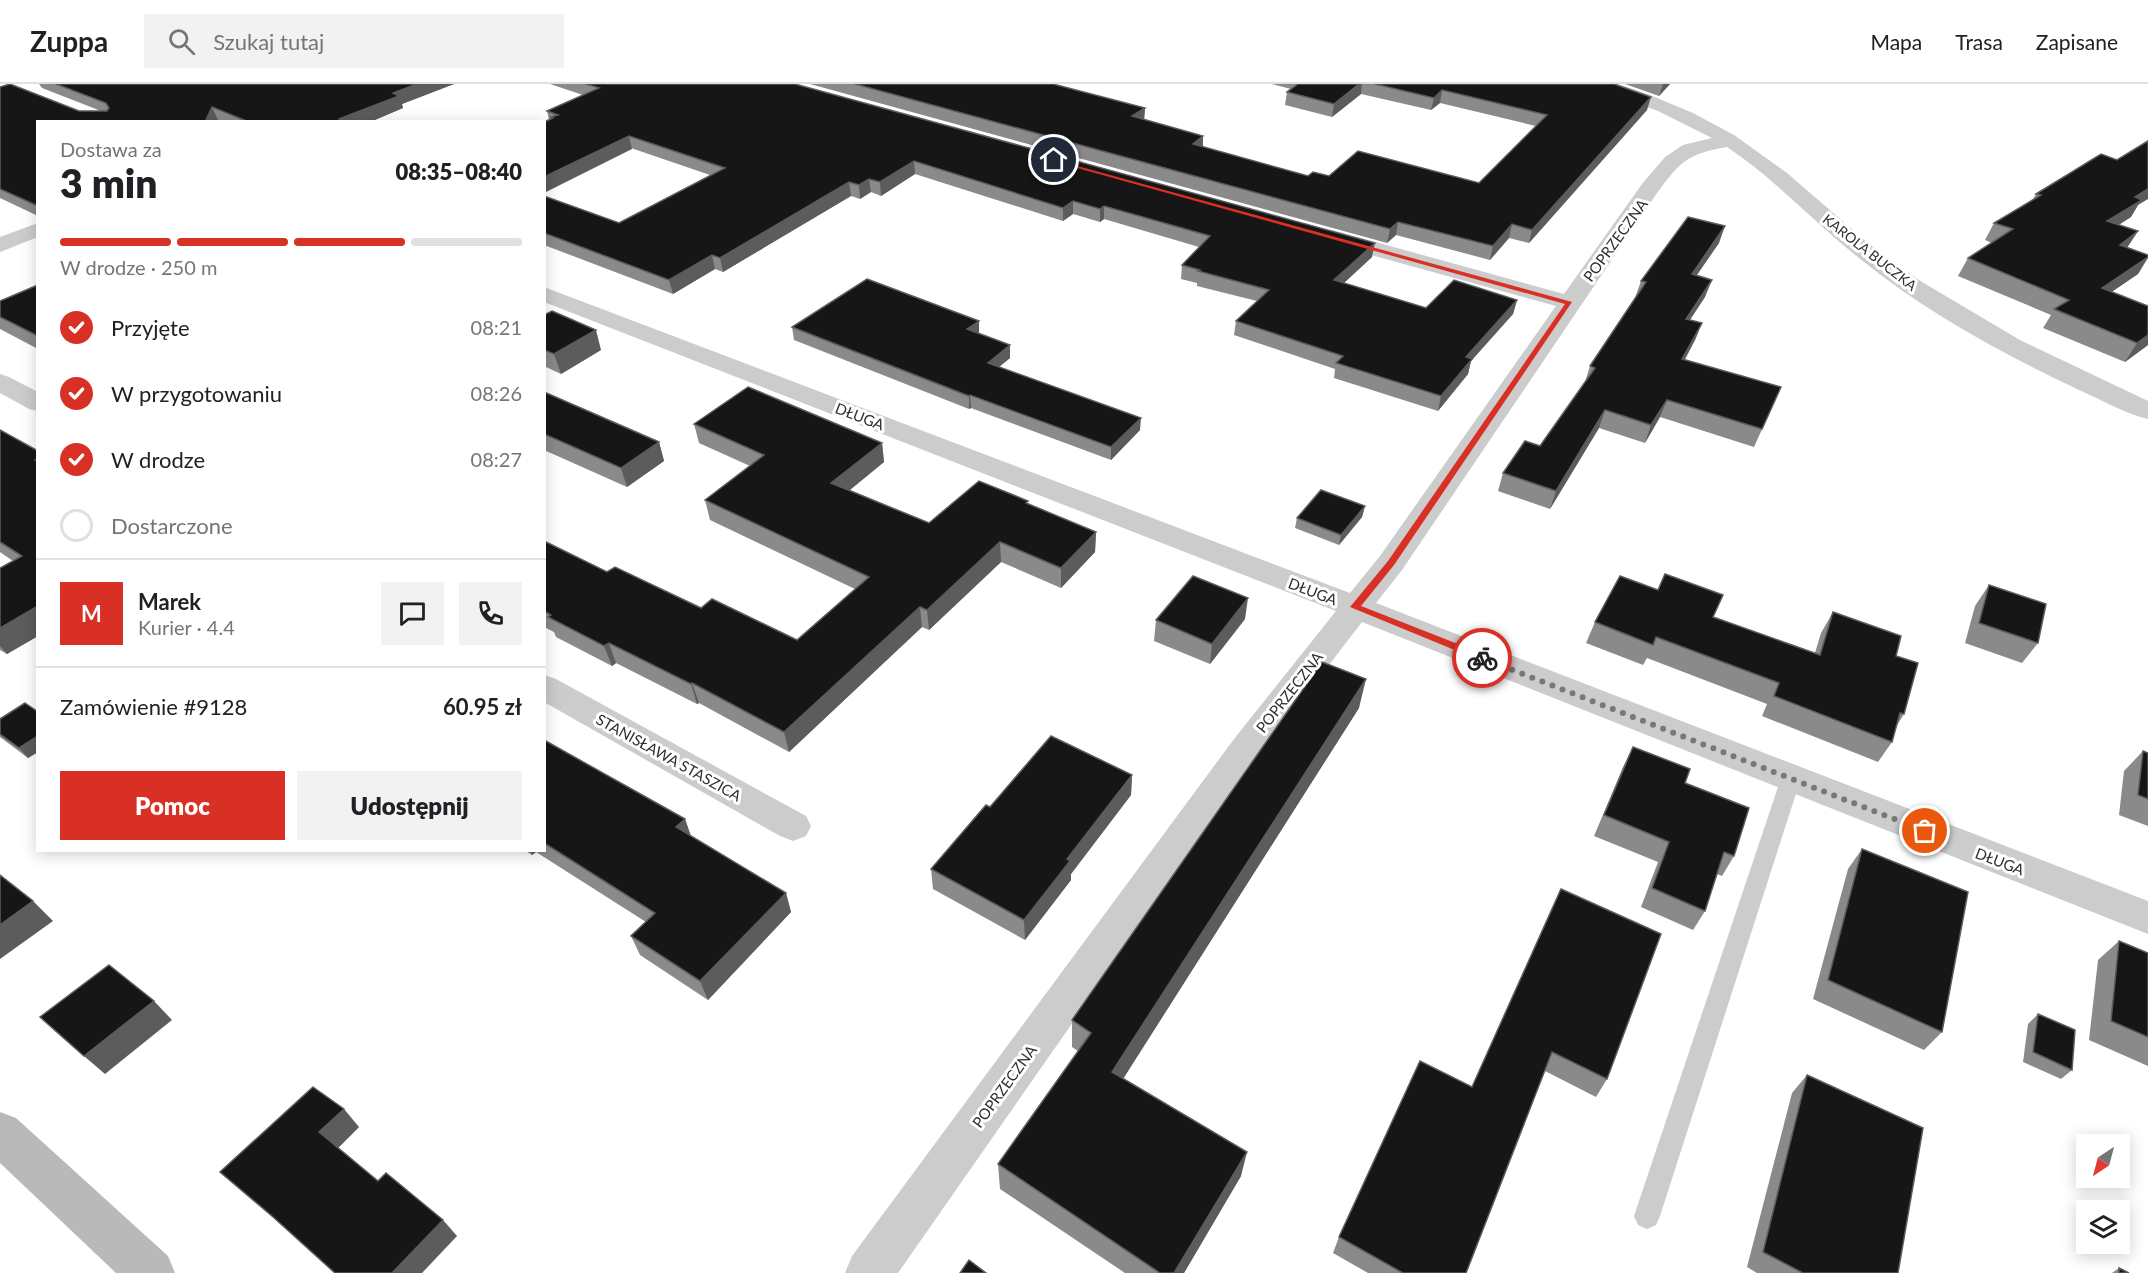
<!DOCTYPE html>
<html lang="pl">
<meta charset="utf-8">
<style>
body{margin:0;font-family:Lato,sans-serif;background:#f2f2f2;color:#202124;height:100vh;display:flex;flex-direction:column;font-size:22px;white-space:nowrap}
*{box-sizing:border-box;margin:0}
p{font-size:20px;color:#757577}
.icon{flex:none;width:33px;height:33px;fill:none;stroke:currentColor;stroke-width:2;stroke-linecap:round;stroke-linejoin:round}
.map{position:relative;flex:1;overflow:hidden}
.drawer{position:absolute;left:36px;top:36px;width:510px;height:732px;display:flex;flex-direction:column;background:#fff;border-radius:0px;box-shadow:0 3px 15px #0003}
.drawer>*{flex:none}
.needle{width:39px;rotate:216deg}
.fabs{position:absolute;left:2076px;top:1050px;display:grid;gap:12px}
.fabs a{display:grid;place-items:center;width:54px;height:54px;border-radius:0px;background:#fff;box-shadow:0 3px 15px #0003;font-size:30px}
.pin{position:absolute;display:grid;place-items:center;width:51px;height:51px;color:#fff;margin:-26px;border:3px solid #fff;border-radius:50%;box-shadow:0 2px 6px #0007}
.courier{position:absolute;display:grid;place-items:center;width:60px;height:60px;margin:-30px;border:4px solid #d93025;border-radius:50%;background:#fff;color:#222;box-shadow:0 2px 8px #0007}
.headline em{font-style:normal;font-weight:800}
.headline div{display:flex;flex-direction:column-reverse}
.headline{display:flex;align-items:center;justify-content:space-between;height:102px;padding:0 24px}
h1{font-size:39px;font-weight:800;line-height:45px}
.bar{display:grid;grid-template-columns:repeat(4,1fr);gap:9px 6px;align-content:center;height:72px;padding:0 24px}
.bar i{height:8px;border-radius:4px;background:#e0e0e0}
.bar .selected{background:#d93025}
.bar p{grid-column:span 4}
.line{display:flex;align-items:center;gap:15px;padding:0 24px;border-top:2px solid #e0e0e0}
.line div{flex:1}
.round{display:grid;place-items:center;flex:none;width:63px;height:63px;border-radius:0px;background:#f2f2f2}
ol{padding:0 24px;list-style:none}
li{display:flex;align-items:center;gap:18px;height:66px}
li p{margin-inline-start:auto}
li .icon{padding:6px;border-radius:50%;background:#d93025;color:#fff;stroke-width:4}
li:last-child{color:#757577}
li i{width:33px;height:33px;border:3px solid #e0e0e0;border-radius:50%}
.action{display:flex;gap:12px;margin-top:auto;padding:12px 24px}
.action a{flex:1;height:69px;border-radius:0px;background:#d93025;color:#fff;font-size:24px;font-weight:800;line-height:69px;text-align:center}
.action a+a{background:#f2f2f2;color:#202124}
header{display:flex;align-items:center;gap:36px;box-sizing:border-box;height:84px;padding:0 30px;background:#fff;border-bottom:2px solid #e0e0e0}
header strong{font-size:28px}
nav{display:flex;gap:33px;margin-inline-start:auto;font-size:21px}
.search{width:420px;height:54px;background:#f2f2f2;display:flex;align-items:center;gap:15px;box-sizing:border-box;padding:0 21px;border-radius:0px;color:#757577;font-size:22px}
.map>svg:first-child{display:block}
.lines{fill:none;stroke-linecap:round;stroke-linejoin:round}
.lane{fill:#ccc;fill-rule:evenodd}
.street{fill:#ccc;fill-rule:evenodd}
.secondary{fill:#b9b9b9;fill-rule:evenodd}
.wall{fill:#8a8a8a}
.shaded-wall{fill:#5c5c5c}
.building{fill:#161616;stroke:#5c5c5c;stroke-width:1.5}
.route{fill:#d93025}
.done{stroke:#787878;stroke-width:6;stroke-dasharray:0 10.8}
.labels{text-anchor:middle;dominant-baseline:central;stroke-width:6;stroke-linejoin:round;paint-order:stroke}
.far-street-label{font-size:14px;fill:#2f2f2f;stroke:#fff}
.street-label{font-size:15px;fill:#2f2f2f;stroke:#fff}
</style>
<header>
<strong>Zuppa</strong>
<div class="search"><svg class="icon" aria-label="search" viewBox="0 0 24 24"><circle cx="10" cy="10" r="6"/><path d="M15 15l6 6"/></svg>Szukaj tutaj</div>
<nav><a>Mapa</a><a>Trasa</a><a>Zapisane</a></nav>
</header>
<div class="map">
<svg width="2148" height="1189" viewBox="0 0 2148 1189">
<rect width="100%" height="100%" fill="#fff"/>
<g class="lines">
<path class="lane" d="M1791,687L1798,689L1801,694L1660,1132L1656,1141L1647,1145L1638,1141L1634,1132L1781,694L1784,689Z"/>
<g class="street">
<path d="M1590,0H1618L1650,11L1693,29L1734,51L1787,89L1875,165L1922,198L2020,256L2148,317V335C2123,329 2100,315 2077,305C2001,269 1924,227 1859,174C1814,138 1775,95 1727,63C1687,70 1681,77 1657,109L1402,486L1376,519L2148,817V850L1362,538L1258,673L898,1189H845L852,1172L1234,655L1336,527L544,218V203L1350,509L1380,472L1556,222L1324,158L1321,153L1324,148L1332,146L1564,210L1642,100L1665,73L1683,61L1712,54L1658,27L1593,4Z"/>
<path d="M38,139V153L0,168V153Z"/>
<path d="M0,290L9,293L38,308V327L29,325L0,309Z"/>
<path d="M544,591L556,595L806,732L811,742L806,752L793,757L780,752L544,618Z"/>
</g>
<path class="secondary" d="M0,1028L16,1034L168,1172L175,1189H116L0,1079Z"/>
</g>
<g class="wall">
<path d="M39,0H454L402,20L403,24L370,38H221L218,36L217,38H38V132L0,114V3L79,27H101L42,4Z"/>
<path d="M550,0H795L1372,173L1344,199L1426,224L1517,216L1513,230L1471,277L1468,290L1438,327L1334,294L1335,285L1234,251L1236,237L1257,217L1197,202V199L1181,195L1182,181L1199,163L1104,135L1100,138L1073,130L1063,137L915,90L881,112L871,108L860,115L851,112L723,188L715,185L673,210L544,161V112L619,139L710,91L549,36L547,27L583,11Z"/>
<path d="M810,0H1053L1145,24L1144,36L1203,63L1308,92H1329L1479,99L1536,42L1440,19L1431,26L1361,10L1332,33L1285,21L1287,8L1291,5L1272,0H1614L1647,26L1529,159L1509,154L1490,176L1396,151L1387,159Z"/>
<path d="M1625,0H1670L1659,12Z"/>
<path d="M2036,110L2138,121L2131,133L2118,141L2138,147L2127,164L2148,171V174L2138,190L2111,208L2148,222V261L2125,278L2043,244L2051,231L1958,192L1968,174L1992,159L1985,156L1994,139L2032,117Z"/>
<path d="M1719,159L1696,191L1705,213L1690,236L1702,239L1695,256L1685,276L1781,303L1754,363L1660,333L1645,359L1599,344L1550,425L1498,407L1503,389L1540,362L1585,298L1590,282L1635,214L1641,197Z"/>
<path d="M38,201V265L0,245V217Z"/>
<path d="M544,231L601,266L561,290L544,282Z"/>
<path d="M979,237V250L1010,274L999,283L1140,346L1111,376L971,324L969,325L794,256L792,243Z"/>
<path d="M544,308L659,358L664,377L627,403L544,366Z"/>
<path d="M694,340L882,359L884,378L850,406L929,439L1028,420L1096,448L1095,468L1061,504L1001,478L929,546L922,543L789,668L699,619L697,620L616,579L612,582L556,553L554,548L544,543V457L607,488L701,524L797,556L855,505L710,436L705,416L750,382L699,359Z"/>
<path d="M0,346L38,367V552L7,570L0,566V484L13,477L0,468Z"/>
<path d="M1365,422L1362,433L1339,461L1295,444L1297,434Z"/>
<path d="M1989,501L2038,559L2022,579L1965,559L1975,522Z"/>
<path d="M1833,528L1896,572L1904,630L1896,643L1892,658L1878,678L1762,632L1767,620L1647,574L1643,581L1586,559L1595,538L1713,533L1815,569L1821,549Z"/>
<path d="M1245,535L1210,580L1154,557L1156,536Z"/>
<path d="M1359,624L1123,994L1241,1092L1184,1189H1125L1000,1105L998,1080L1078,967L1072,963V936Z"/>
<path d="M38,628V668L28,674L0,653V635Z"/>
<path d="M544,656L685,735L691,753L786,809L791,828L708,916L640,871L631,852L646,838L536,768L532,771L524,766H544Z"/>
<path d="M1633,663L1685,699L1734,772L1722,792L1717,790L1705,827L1693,846L1641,823L1658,778L1594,752L1623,683Z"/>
<path d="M2143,667L2148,669V742L2119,731L2124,687Z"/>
<path d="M1132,691L1131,711L1071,790V796L1025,856L933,805L931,785L990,723Z"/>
<path d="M1862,765L1942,948L1924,966L1813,915L1848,785Z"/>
<path d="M1552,825L1607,995L1596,1013L1545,987L1466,1189H1368L1333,1169L1339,1153L1472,1003Z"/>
<path d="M2119,857L2148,869V982L2089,956L2098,876Z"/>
<path d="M2038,930L2072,986L2061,995L2023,978L2028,940Z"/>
<path d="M1807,991L1898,1189H1757L1747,1183L1792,1009Z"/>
<path d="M359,1043L338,1064L378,1097L457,1152L284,1143L220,1088Z"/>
<path d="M2119,1184L2129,1189H2112Z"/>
</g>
<g class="shaded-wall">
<path d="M417,0H454L402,20L403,24L370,38H339V35L393,9Z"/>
<path d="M1359,0H1362L1361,10L1332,33L1334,20Z"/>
<path d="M1663,0H1670L1659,12Z"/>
<path d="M1442,6L1440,19L1431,26L1434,14Z"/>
<path d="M1651,13L1647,26L1529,159L1532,146Z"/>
<path d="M212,23L218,36L217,38H205Z"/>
<path d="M1145,24L1144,37L1132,32Z"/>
<path d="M629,52L632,65L544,109V93Z"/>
<path d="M1203,52V65L1193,60Z"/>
<path d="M914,77L915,90L881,112L880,98Z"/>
<path d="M869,95L871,108L860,115L859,101Z"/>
<path d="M849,98L851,112L723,188L720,174Z"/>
<path d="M2148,105V115L2138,121L2131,133L2097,155L2107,137L2135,113Z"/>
<path d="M1073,117V130L1063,137V124Z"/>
<path d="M1104,122V135L1100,138V125Z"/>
<path d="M1398,138L1396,151L1387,159L1390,145Z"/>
<path d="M1512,140L1509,154L1490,176L1493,162Z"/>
<path d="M1725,142L1719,159L1686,207L1692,190Z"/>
<path d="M2138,147L2126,165L2120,161Z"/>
<path d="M1375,159L1372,173L1332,210L1334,196Z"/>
<path d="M712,171L715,185L673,210L669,196Z"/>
<path d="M2148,173L2138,190L2091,222L2102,204Z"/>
<path d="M1712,196L1705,213L1679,252L1686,235Z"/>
<path d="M1517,216L1513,230L1471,277L1468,290L1438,327L1441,312L1466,273Z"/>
<path d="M979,237V249L968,258L967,245Z"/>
<path d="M1702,239L1695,256L1675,292L1682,275Z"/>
<path d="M596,246L601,266L561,290L554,270Z"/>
<path d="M2148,251V261L2125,278L2137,259Z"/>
<path d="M1010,261V274L989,291L988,279Z"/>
<path d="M970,311L971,324L969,325V312Z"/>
<path d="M1667,316L1660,333L1645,359L1651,341Z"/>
<path d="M1605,326L1599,344L1550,425L1556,407Z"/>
<path d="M1141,334L1140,346L1111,376V363Z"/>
<path d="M659,358L664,377L627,403L621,384Z"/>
<path d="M882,359L884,378L835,418L831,399Z"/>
<path d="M1365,422L1362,433L1339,461L1341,451Z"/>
<path d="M1096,448L1095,468L1061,504V484Z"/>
<path d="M1000,458L1001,478L929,546L927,526Z"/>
<path d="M1248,514L1245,535L1210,580L1212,560Z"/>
<path d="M38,522V552L7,570L0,562V544Z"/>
<path d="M920,523L922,543L789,668L784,648Z"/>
<path d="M609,559L616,579L612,582L604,562Z"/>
<path d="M1366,595L1359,624L1111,1014L1112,988Z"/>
<path d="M692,599L699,619L697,620L691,600Z"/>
<path d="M38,652V668L28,674L19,664Z"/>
<path d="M1132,691L1131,711L1071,790V796L1025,856L1024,836L1067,775Z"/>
<path d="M685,735L692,755L676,743Z"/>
<path d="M530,766H536V768L532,771Z"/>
<path d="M786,809L791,828L708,916L700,897Z"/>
<path d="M33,817L53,837L0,875V841Z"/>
<path d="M154,917L172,936L105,990L84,972Z"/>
<path d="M344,1025L359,1043L336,1066L319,1048Z"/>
<path d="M1247,1068L1241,1092L1184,1189H1174Z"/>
<path d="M443,1136L457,1152L422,1189H392Z"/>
</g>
<g class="building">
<path d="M10,0L79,27H107L109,24L106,19L56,0H417L393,9L399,12L339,35L344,38H249L212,23L205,38H38V122L0,105V3Z"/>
<path d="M586,0H795L1375,159L1334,196L1426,224L1454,196L1517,216L1466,273L1472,275L1441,312L1336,279L1343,272L1236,237L1269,206L1198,187L1200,186L1182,181L1210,152L1104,122L1100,125L1073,117L1063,124L914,77L880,98L869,95L859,101L849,98L720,174L712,171L669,196L544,149V112L619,139L725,84L629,52L544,93V38L553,34L551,33L558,31L547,27L599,4Z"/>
<path d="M855,0H1053L1145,24L1132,32L1203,52L1193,60L1308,92L1313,88L1329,92L1358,67L1479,99L1547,31L1442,6L1434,14L1375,0H1614L1651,13L1532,146L1512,140L1493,162L1398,138L1390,145Z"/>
<path d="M1298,0H1359L1334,20L1287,8Z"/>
<path d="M2148,57V105L2135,113L2142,116L2107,137L2138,147L2120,161L2148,171V173L2102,204L2148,222V251L2137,259L2054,225L2069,216L1968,174L2013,145L1994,139L2041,111L2036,110L2101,70L2117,76Z"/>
<path d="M1688,133L1725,142L1692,190L1712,196L1686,235L1702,239L1682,275L1781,303L1762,345L1667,316L1651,341L1605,326L1556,407L1503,389L1525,357L1540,362L1595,284L1590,282L1646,198L1641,197Z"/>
<path d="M867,195L979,237L967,245L1010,261L988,279L1141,334L1111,363L970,311L969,312L792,243Z"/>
<path d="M38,201V252L0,233V217Z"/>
<path d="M552,227L596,246L554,270L544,266V231Z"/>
<path d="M748,303L882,359L831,399L929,439L979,397L1028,417L1026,419L1096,448L1061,484L1000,458L927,526L920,523L784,648L692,599L691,600L609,559L604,562L548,533L551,531L544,527V457L607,488L615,483L701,524L712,515L797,556L869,493L705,416L764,371L694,340Z"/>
<path d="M544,308L659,358L621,384L544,350Z"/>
<path d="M0,346L38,367V375L35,376L38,378V522L0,544V484L22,472L0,458Z"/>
<path d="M1321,406L1365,422L1341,451L1297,434Z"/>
<path d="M1665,490L1723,511L1713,533L1820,571L1833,528L1901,552L1896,572L1918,579L1904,630L1900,629L1892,658L1774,612L1779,599L1656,553L1653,561L1595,538L1620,492L1658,506Z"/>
<path d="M1193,492L1248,514L1212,560L1156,536Z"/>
<path d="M1989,501L2046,520L2038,559L1979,539Z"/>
<path d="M1322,578L1366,595L1112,988L1247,1068L1174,1189H1160L998,1080L1091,949L1072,936Z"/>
<path d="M25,619L38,628V652L19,664L0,650V635Z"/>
<path d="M1051,652L1132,691L1067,775L1070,777L1024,836L931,785L986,721L990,723Z"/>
<path d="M544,656L685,735L676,743L786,809L700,897L631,852L655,829L544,759Z"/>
<path d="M1633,663L1690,685L1685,699L1749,724L1734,772L1724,768L1705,827L1652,804L1669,758L1604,731Z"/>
<path d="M2143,667L2148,669V715L2138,711Z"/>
<path d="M1862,765L1968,808L1942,948L1828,896Z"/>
<path d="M0,791L33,817L0,841Z"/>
<path d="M1561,805L1661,850L1607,995L1552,968L1466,1189H1403L1339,1153L1420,977L1472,1003Z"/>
<path d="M2119,857L2148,869V953L2111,937Z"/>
<path d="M109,881L154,917L84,972L40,933Z"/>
<path d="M2038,930L2075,946L2072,986L2033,968Z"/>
<path d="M1807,991L1923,1044L1898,1189H1803L1763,1168Z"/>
<path d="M313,1003L344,1025L319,1048L378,1097L386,1089L443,1136L392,1189H335L272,1132L220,1088Z"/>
<path d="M969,1176L986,1189H960Z"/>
<path d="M2119,1184L2129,1189H2119Z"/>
</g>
<path class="route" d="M1052,75L1572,218L1394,481L1361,522L1486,571V576H1479L1350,523L1388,477L1565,220L1052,77Z"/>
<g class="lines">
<path class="done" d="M1482,574L1925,747"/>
</g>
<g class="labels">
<g class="far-street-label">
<text transform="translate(1870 168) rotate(38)">KAROLA BUCZKA</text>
</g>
<g class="street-label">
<text transform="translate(1615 156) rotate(-54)">POPRZECZNA</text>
<text transform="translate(860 332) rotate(21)">DŁUGA</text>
<text transform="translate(1313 507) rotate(21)">DŁUGA</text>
<text transform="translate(1289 608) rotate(-52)">POPRZECZNA</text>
<text transform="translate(669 673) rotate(29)">STANISŁAWA STASZICA</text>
<text transform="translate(2000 777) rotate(21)">DŁUGA</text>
<text transform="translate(1004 1002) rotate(-54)">POPRZECZNA</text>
</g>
</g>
</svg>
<div class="fabs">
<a><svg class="needle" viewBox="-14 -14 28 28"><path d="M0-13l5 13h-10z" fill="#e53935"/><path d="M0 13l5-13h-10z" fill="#757577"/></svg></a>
<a><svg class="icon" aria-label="layers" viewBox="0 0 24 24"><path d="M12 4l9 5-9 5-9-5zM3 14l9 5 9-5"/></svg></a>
</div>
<div class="pin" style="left:1925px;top:747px;background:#ea580c"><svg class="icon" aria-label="bag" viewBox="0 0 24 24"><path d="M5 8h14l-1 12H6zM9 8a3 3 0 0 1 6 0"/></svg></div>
<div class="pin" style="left:1054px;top:76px;background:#1f2937"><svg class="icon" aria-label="home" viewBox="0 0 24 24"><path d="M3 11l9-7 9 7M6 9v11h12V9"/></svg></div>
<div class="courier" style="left:1482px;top:574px"><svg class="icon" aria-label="bike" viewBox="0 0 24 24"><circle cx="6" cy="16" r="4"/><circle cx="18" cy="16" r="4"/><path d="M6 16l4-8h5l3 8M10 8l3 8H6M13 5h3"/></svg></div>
<section class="drawer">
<div class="headline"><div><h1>3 min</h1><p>Dostawa za</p></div><em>08:35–08:40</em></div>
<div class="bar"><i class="selected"></i><i class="selected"></i><i class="selected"></i><i></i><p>W drodze · 250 m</p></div>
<ol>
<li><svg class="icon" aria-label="check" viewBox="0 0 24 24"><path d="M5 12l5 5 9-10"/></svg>Przyjęte<p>08:21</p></li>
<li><svg class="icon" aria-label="check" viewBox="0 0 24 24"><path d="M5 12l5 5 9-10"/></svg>W przygotowaniu<p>08:26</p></li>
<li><svg class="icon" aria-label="check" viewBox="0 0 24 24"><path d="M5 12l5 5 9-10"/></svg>W drodze<p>08:27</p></li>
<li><i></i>Dostarczone</li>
</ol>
<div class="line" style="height:108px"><b class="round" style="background:#d93025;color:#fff">M</b><div><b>Marek</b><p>Kurier · 4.4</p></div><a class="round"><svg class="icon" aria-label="chat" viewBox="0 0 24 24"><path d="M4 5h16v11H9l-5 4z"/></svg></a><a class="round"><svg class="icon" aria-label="phone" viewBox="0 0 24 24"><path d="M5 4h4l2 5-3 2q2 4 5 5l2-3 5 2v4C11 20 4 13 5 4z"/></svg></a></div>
<div class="line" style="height:78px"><div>Zamówienie #9128</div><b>60.95 zł</b></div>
<div class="action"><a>Pomoc</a><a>Udostępnij</a></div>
</section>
</div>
